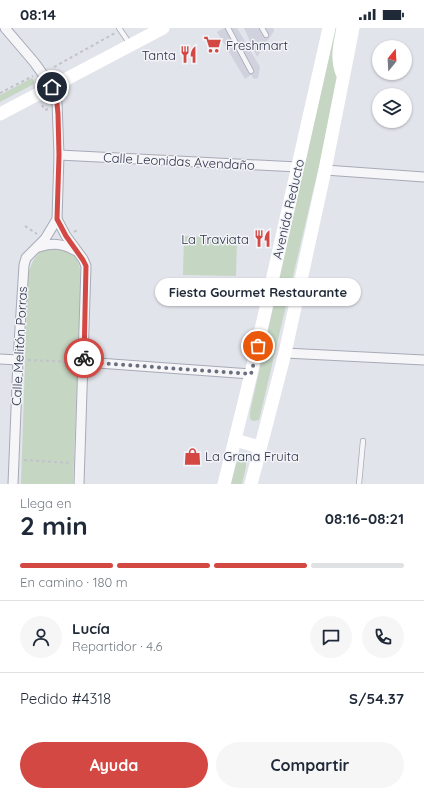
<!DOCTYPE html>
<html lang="es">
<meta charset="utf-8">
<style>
body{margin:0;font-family:Quicksand,sans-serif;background:#f6f6f7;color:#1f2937;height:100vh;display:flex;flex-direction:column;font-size:15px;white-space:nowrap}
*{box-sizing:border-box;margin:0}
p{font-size:13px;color:#747a83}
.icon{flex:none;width:22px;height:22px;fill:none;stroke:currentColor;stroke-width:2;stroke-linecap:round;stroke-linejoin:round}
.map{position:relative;height:456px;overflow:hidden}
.sheet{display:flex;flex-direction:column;background:#fff;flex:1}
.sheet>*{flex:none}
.needle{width:26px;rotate:18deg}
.controls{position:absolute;left:372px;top:12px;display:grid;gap:8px}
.controls a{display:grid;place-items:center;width:40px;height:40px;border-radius:50%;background:#fff;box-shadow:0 1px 3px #0004;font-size:20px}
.pin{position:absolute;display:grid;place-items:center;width:34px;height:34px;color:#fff;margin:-17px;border:2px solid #fff;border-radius:50%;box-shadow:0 1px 4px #0007}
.courier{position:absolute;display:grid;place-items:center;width:40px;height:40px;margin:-20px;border:3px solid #d44844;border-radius:50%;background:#fff;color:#222;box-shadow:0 1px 5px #0007}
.bubble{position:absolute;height:28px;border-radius:14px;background:#fff;box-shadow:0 1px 3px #0004;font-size:13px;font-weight:700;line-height:28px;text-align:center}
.summary em{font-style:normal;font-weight:700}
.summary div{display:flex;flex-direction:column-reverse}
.summary{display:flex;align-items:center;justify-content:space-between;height:68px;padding:0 20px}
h1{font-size:26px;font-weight:700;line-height:30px}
.bar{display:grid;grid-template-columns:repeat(4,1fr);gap:6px 4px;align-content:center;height:48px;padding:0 20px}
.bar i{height:5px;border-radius:3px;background:#e0e1e3}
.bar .selected{background:#d44844}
.bar p{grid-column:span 4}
.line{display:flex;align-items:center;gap:10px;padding:0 20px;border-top:1px solid #e0e1e3}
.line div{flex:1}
.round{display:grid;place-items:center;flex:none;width:42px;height:42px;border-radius:21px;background:#f6f6f7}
.primary-button{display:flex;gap:8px;margin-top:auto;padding:8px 20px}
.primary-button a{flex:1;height:46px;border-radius:24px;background:#d44844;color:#fff;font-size:16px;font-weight:700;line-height:46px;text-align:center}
.primary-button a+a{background:#f6f6f7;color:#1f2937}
.status{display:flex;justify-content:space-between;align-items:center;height:28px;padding:0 20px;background:#fff;direction:ltr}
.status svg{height:11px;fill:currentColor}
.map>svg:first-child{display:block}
.built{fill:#d0d3dd}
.green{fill:#c5d6c3}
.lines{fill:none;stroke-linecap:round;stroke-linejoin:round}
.lane-casing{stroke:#a7aab6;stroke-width:6}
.street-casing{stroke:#a7aab6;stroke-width:11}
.path{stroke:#c1c2ca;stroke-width:2;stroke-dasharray:3 3;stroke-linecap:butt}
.lane{stroke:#f6f6f9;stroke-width:4.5}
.street{stroke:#f6f6f9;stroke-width:9}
.secondary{stroke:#fff;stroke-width:13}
.done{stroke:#6a6e7e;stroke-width:4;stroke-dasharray:0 7.2}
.route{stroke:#d44844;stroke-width:5}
.labels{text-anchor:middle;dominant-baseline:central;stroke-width:3;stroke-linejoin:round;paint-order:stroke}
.poi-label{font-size:13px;fill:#2a2f44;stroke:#f2f4f8;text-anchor:start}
.street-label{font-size:13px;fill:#2a2f44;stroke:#f2f4f8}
</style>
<div class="status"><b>08:14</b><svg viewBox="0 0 49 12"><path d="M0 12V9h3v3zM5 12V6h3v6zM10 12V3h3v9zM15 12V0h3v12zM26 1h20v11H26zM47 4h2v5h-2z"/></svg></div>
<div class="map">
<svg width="424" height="456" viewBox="0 0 424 456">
<rect width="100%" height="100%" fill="#e2e4eb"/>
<g class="built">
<path d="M224,0H237L260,39L258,50L254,51L251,47L245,51L217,4Z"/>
<path d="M244,0H273L274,3L257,29Z"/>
</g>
<g class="green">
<path d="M335,0H339L340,49L259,392L253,393L250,391V384Z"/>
<path d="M32,50L34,53V56L0,74V67Z"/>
<path d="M184,208L237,210L236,248L183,247Z"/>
<path d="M55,217C73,225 76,225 81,244L73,456H21L28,246C34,229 37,222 55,217Z"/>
<path d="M239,432L246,434V439L242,456H231L236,436Z"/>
</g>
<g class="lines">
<defs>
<g id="lane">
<path d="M119,0L130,16"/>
<path d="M228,0L251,43"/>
<path d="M262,0L266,7"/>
<path d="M359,456L363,413"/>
</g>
<g id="street">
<path d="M5,0L34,34L52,59L57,75L59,127L57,191L45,211L26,230L24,237L18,332L13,456"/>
<path d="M59,127L298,139"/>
<path d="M325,142L424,149"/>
<path d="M57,191L66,208L83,231L86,238L79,456"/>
<path d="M39,219C52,215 61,215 74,222"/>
<path d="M285,325L424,332"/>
<path d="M0,331L18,332"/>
<path d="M84,334L251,346"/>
</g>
</defs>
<use href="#lane" class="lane-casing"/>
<use href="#street" class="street-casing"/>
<g class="path">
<path d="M54,39L115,5"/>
<path d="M0,65L33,48"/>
<path d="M42,77L45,82L48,81"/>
<path d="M25,198L37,206"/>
<path d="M74,204L79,201"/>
<path d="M28,332L73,334"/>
<path d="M24,432L71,435"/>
</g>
<use href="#lane" class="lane"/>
<use href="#street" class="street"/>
<g class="secondary">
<path d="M342,45C336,30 340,15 343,0"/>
<path d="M0,86L163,0"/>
<path d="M235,412L260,419"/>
<path d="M224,456L251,346L329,0"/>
<path d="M251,456L285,325L325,142L353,0"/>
</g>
</g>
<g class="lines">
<path class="done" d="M84,330V334L251,346L258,318"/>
<path class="route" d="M52,59L57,75L58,86L59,127L57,191L66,208L83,232L86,238L84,330"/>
</g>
<defs>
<symbol id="supermarket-bare" viewBox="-9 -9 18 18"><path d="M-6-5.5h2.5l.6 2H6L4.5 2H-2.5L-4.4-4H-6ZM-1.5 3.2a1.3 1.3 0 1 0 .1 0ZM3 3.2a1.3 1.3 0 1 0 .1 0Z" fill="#d44844" stroke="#f2f4f8" stroke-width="2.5" paint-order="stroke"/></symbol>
<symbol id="restaurant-bare" viewBox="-9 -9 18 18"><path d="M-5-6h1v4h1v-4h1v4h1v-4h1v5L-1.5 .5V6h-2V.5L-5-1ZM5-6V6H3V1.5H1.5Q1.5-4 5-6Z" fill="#d44844" stroke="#f2f4f8" stroke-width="2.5" paint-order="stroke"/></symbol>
<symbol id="shop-bare" viewBox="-9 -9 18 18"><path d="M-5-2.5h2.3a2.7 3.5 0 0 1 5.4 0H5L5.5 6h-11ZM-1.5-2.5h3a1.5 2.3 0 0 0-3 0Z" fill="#d44844" stroke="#f2f4f8" stroke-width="2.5" paint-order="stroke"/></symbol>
</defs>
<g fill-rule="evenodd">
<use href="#supermarket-bare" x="200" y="4" width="25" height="25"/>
<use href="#restaurant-bare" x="176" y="14" width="25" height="25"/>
<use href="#restaurant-bare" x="250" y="198" width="25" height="25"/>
<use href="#shop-bare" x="180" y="416" width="25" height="25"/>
</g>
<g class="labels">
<g class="poi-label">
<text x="226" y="17">Freshmart</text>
<text x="176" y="27" text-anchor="end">Tanta</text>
<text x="249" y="211" text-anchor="end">La Traviata</text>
<text x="205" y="428">La Grana Fruita</text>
</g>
<g class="street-label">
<text transform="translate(179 133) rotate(3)">Calle Leonidas Avendaño</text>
<text transform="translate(288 181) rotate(-77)">Avenida Reducto</text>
<text transform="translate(19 318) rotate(-87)">Calle Melitón Porras</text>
</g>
</g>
</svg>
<div class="controls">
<a><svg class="needle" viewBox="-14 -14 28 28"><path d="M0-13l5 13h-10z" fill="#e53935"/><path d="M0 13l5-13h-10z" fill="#747a83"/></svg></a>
<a><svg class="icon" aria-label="layers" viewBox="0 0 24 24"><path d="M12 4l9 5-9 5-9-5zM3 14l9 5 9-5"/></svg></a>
</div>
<div class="pin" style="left:258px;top:318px;background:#ea580c"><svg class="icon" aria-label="bag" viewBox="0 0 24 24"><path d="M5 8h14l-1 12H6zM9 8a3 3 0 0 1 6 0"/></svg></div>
<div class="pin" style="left:52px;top:59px;background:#1f2937"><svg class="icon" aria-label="home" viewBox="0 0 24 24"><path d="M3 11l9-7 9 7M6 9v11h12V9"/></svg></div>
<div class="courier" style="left:84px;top:330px"><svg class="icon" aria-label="bike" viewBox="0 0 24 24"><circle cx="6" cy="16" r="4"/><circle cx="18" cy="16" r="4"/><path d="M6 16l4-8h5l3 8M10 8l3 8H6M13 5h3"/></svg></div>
<div class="bubble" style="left:155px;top:250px;width:206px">Fiesta Gourmet Restaurante</div>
</div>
<section class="sheet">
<div class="summary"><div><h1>2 min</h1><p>Llega en</p></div><em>08:16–08:21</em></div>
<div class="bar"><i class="selected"></i><i class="selected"></i><i class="selected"></i><i></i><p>En camino · 180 m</p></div>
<div class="line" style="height:72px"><a class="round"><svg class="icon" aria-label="person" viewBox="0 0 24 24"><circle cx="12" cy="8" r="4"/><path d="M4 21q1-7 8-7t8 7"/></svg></a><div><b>Lucía</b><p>Repartidor · 4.6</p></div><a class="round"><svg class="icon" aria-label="chat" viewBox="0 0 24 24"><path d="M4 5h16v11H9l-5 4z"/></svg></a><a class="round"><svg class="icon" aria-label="phone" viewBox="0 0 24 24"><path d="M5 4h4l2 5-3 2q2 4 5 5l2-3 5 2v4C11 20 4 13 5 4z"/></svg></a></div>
<div class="line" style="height:52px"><div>Pedido #4318</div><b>S/54.37</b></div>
<div class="primary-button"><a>Ayuda</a><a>Compartir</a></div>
</section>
